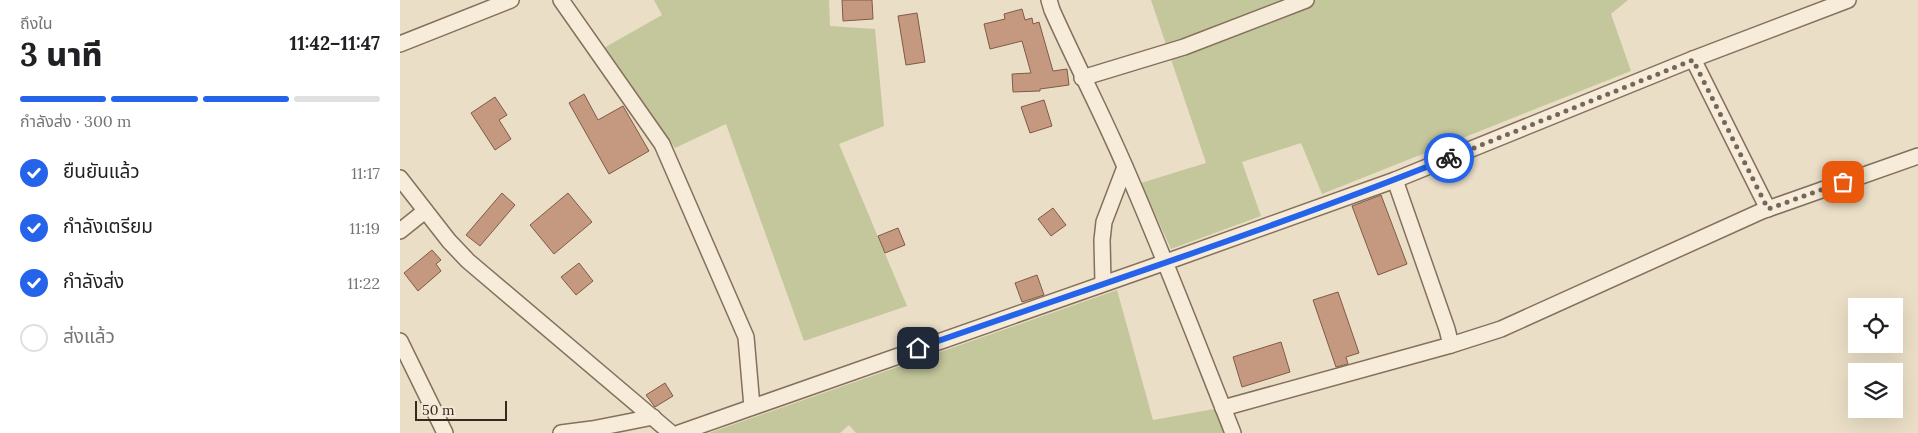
<!DOCTYPE html>
<html lang="th">
<meta charset="utf-8">
<style>
body{margin:0;font-family:Lora,"Noto Sans Thai",serif;background:#f2f2f2;color:#202124;height:100vh;display:flex;flex-direction:column;font-size:19px;white-space:nowrap}
*{box-sizing:border-box;margin:0}
p{font-size:16px;color:#757577}
.icon{flex:none;width:28px;height:28px;fill:none;stroke:currentColor;stroke-width:2;stroke-linecap:round;stroke-linejoin:round}
.map{position:relative;flex:1;overflow:hidden}
.drawer{display:flex;flex-direction:column;background:#fff;width:400px}
.drawer>*{flex:none}
.tools{position:absolute;left:1448px;top:298px;display:grid;gap:10px}
.tools a{display:grid;place-items:center;width:55px;height:55px;border-radius:0px;background:#fff;box-shadow:0 5px 20px #0002;font-size:25px}
.scale{position:absolute;left:15px;bottom:12px;width:92px;box-sizing:border-box;padding-left:5px;border:2px solid #352920;border-top:0;font-size:14px;line-height:18px;white-space:nowrap;color:#352920;-webkit-text-stroke:4px #f2e8d5;paint-order:stroke}
.pin{position:absolute;display:grid;place-items:center;width:42px;height:42px;color:#fff;margin:-21px;border-radius:10px;box-shadow:0 2px 8px #0006}
.courier{position:absolute;display:grid;place-items:center;width:50px;height:50px;margin:-25px;border:4px solid #2563eb;border-radius:50%;background:#fff;color:#222;box-shadow:0 1px 6px #0007}
.head em{font-style:normal;font-weight:800}
.head div{display:flex;flex-direction:column-reverse}
.head{display:flex;align-items:center;justify-content:space-between;height:85px;padding:0 20px}
h1{font-size:32px;font-weight:800;line-height:38px}
.bar{display:grid;grid-template-columns:repeat(4,1fr);gap:8px 5px;align-content:center;height:60px;padding:0 20px}
.bar i{height:6px;border-radius:4px;background:#e0e0e0}
.bar .current{background:#2563eb}
.bar p{grid-column:span 4}
ol{padding:0 20px;list-style:none}
li{display:flex;align-items:center;gap:15px;height:55px}
li p{margin-inline-start:auto}
li .icon{padding:5px;border-radius:50%;background:#2563eb;color:#fff;stroke-width:4}
li:last-child{color:#757577}
li i{width:28px;height:28px;border:2px solid #e0e0e0;border-radius:50%}
main{display:flex;flex:1;min-height:0}
.map>svg:first-child{display:block}
.green{fill:#c4c79b}
.building{fill:#c5997f;stroke:#815a46}
.lines{fill:none;stroke-linecap:round;stroke-linejoin:round}
.minor-casing{stroke:#84705d;stroke-width:18}
.minor{stroke:#f6ecd9;stroke-width:15}
.done{stroke:#74685a;stroke-width:5;stroke-dasharray:0 9}
.route{stroke:#2563eb;stroke-width:6}
</style>
<main>
<section class="drawer">
<div class="head"><div><h1>3 นาที</h1><p>ถึงใน</p></div><em>11:42–11:47</em></div>
<div class="bar"><i class="current"></i><i class="current"></i><i class="current"></i><i></i><p>กำลังส่ง · 300 m</p></div>
<ol>
<li><svg class="icon" aria-label="check" viewBox="0 0 24 24"><path d="M5 12l5 5 9-10"/></svg>ยืนยันแล้ว<p>11:17</p></li>
<li><svg class="icon" aria-label="check" viewBox="0 0 24 24"><path d="M5 12l5 5 9-10"/></svg>กำลังเตรียม<p>11:19</p></li>
<li><svg class="icon" aria-label="check" viewBox="0 0 24 24"><path d="M5 12l5 5 9-10"/></svg>กำลังส่ง<p>11:22</p></li>
<li><i></i>ส่งแล้ว</li>
</ol>
</section>
<div class="map">
<svg width="1518" height="433" viewBox="0 0 1518 433">
<rect width="100%" height="100%" fill="#eadec6"/>
<g class="green">
<path d="M254,0H429L430,26L475,29L484,126L439,144L507,306L404,341L326,124L275,148L202,49L262,15Z"/>
<path d="M751,0H1228L1211,14L1231,71L922,194L901,143L842,162L861,216L771,249L741,183L806,163Z"/>
<path d="M717,290L753,420L814,409L824,433H456L449,425L440,433H309Z"/>
</g>
<g class="building">
<path d="M442,0H472L473,19L443,21Z"/>
<path d="M622,9L625,20L632,18L633,24L639,22L653,71L667,69L669,85L640,89V91L613,92L612,74L631,73L622,41L590,49L584,24L605,19L604,14Z"/>
<path d="M517,13L525,62L506,65L498,16Z"/>
<path d="M184,94L198,120L223,106L249,151L209,174L169,103Z"/>
<path d="M95,97L107,115L99,120L111,139L95,150L71,113Z"/>
<path d="M644,100L652,126L630,133L621,107Z"/>
<path d="M102,193L115,205L80,246L66,235Z"/>
<path d="M168,193L192,222L154,254L130,225Z"/>
<path d="M981,195L1007,264L978,275L952,206Z"/>
<path d="M653,208L666,225L651,236L638,219Z"/>
<path d="M498,228L505,245L485,253L478,236Z"/>
<path d="M32,250L41,260L36,264L41,271L18,291L4,273Z"/>
<path d="M179,263L193,281L176,295L161,277Z"/>
<path d="M637,275L644,295L622,302L615,283Z"/>
<path d="M938,292L959,353L946,357L948,364L936,367L913,300Z"/>
<path d="M881,342L890,372L842,387L833,357Z"/>
<path d="M265,383L273,396L255,407L246,395Z"/>
</g>
<g class="lines">
<defs>
<g id="minor">
<path d="M161,0L262,144L346,337L352,407"/>
<path d="M649,0L652,10C676,64 703,115 726,169C764,256 798,345 833,433"/>
<path d="M0,44L111,0"/>
<path d="M1293,59L1368,209"/>
<path d="M682,78L784,47L906,0"/>
<path d="M0,178L49,241L68,261L271,433"/>
<path d="M995,180L1047,329L1051,345"/>
<path d="M0,231L25,211"/>
<path d="M703,283L702,240L704,222L725,167"/>
<path d="M0,341L45,433"/>
<path d="M823,408L1051,345L1101,329L1362,211L1518,156"/>
<path d="M161,433L192,429L253,417"/>
<path d="M279,433L766,262L995,180L1293,59L1448,0"/>
</g>
</defs>
<use href="#minor" class="minor-casing"/>
<use href="#minor" class="minor"/>
</g>
<g class="lines">
<path class="done" d="M1049,158L1293,60L1368,209L1443,182"/>
<path class="route" d="M518,348C695,286 875,228 1049,158"/>
</g>
</svg>
<div class="tools">
<a><svg class="icon" aria-label="locate" viewBox="0 0 24 24"><circle cx="12" cy="12" r="6"/><path d="M12 2v4M12 18v4M2 12h4M18 12h4"/></svg></a>
<a><svg class="icon" aria-label="layers" viewBox="0 0 24 24"><path d="M12 4l9 5-9 5-9-5zM3 14l9 5 9-5"/></svg></a>
</div>
<div class="scale">50 m</div>
<div class="pin" style="left:1443px;top:182px;background:#ea580c"><svg class="icon" aria-label="bag" viewBox="0 0 24 24"><path d="M5 8h14l-1 12H6zM9 8a3 3 0 0 1 6 0"/></svg></div>
<div class="pin" style="left:518px;top:348px;background:#1f2937"><svg class="icon" aria-label="home" viewBox="0 0 24 24"><path d="M3 11l9-7 9 7M6 9v11h12V9"/></svg></div>
<div class="courier" style="left:1049px;top:158px"><svg class="icon" aria-label="bike" viewBox="0 0 24 24"><circle cx="6" cy="16" r="4"/><circle cx="18" cy="16" r="4"/><path d="M6 16l4-8h5l3 8M10 8l3 8H6M13 5h3"/></svg></div>
</div>
</main>
